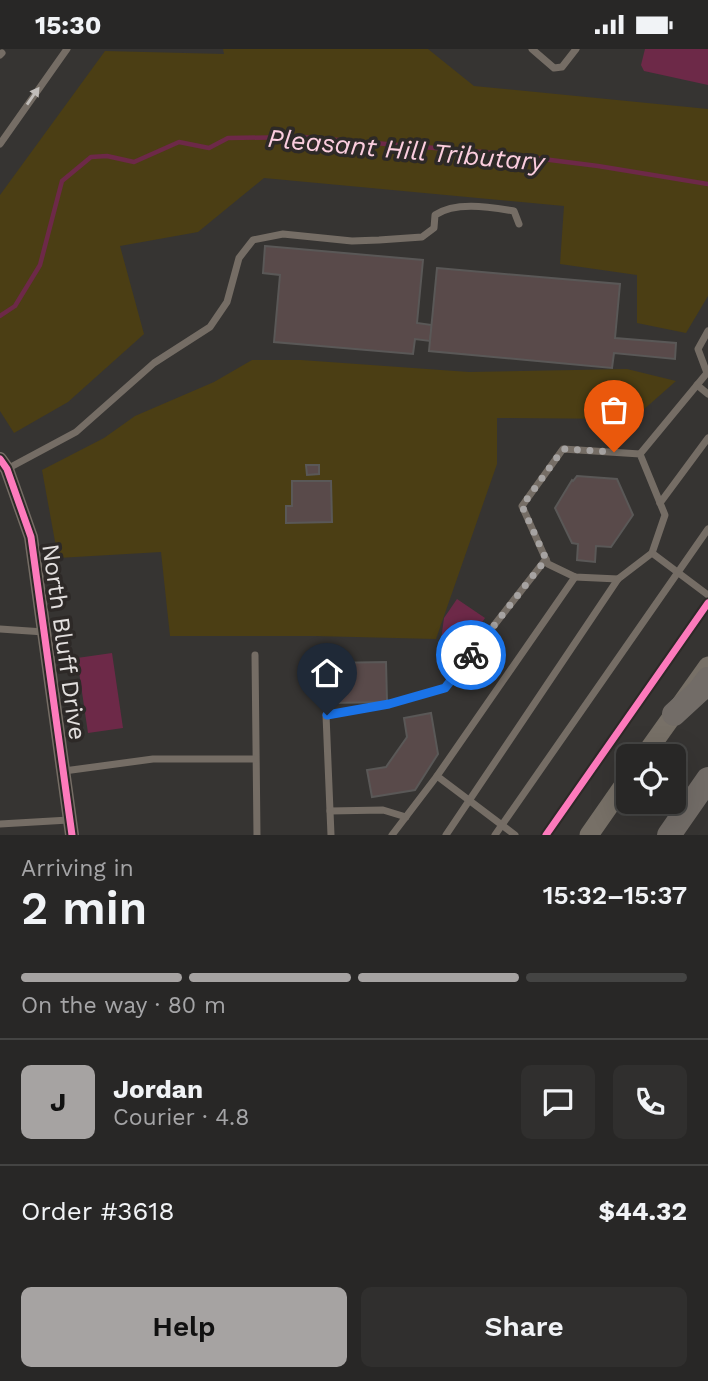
<!DOCTYPE html>
<meta charset="utf-8">
<style>
body{margin:0;font-family:"Work Sans",sans-serif;background:#302f2e;color:#f1f3f6;height:100vh;display:flex;flex-direction:column;font-size:26px;white-space:nowrap}
*{box-sizing:border-box;margin:0}
p{font-size:23px;color:#a5a5a7}
.icon{flex:none;width:38px;height:38px;fill:none;stroke:currentColor;stroke-width:2;stroke-linecap:round;stroke-linejoin:round}
.map{position:relative;height:786px;overflow:hidden}
.drawer{display:flex;flex-direction:column;background:#282726;flex:1}
.drawer>*{flex:none}
.fabs{position:absolute;left:616px;top:695px;display:grid;gap:14px}
.fabs a{display:grid;place-items:center;width:70px;height:70px;border-radius:10px;background:#282726;box-shadow:0 7px 28px #0002,0 0 0 2px #444443;font-size:35px}
.pin{position:absolute;display:grid;place-items:center;width:60px;height:60px;color:#fff;margin:-72px -30px;border-radius:50% 50% 50% 0;rotate:-45deg;box-shadow:0 0 7px #0007}
.pin .icon{rotate:45deg}
.courier{position:absolute;display:grid;place-items:center;width:70px;height:70px;margin:-35px;border:5px solid #1a73e8;border-radius:50%;background:#fff;color:#222;box-shadow:0 2px 9px #0007}
.head em{font-style:normal;font-weight:600}
.head div{display:flex;flex-direction:column-reverse}
.head{display:flex;align-items:center;justify-content:space-between;height:119px;padding:0 21px}
h1{font-size:46px;font-weight:600;line-height:52px}
.bar{display:grid;grid-template-columns:repeat(4,1fr);gap:10px 7px;align-content:center;height:84px;padding:0 21px}
.bar i{height:9px;border-radius:5px;background:#444443}
.bar .selected{background:#a6a3a2}
.bar p{grid-column:span 4}
.line{display:flex;align-items:center;gap:18px;padding:0 21px;border-top:2px solid #444443}
.line div{flex:1}
.round{display:grid;place-items:center;flex:none;width:74px;height:74px;border-radius:10px;background:#302f2e}
.cta{display:flex;gap:14px;margin-top:auto;padding:14px 21px}
.cta a{flex:1;height:80px;border-radius:10px;background:#a6a3a2;color:#111;font-size:28px;font-weight:600;line-height:80px;text-align:center}
.cta a+a{background:#302f2e;color:#f1f3f6}
.status{display:flex;justify-content:space-between;align-items:center;height:49px;padding:0 35px;background:#282726;direction:ltr}
.status svg{height:19px;fill:currentColor}
.map>svg:first-child{display:block}
.green{fill:#4b3e14}
.water{fill:#6d2948}
.lines{fill:none;stroke-linecap:round;stroke-linejoin:round}
.stream{stroke:#6d2948;stroke-width:4.5}
.building{fill:#594a4a;stroke:#5a5857;stroke-width:2}
.lane{stroke:#756d65;stroke-width:7}
.street{stroke:#756d65;stroke-width:14}
.secondary{stroke:#777067;stroke-width:19}
.highway{stroke:#726c67;stroke-width:24}
.cycleway-casing{stroke:#2d2927;stroke-width:11}
.cycleway{stroke:#fd7abc;stroke-width:7}
.oneway{fill:#c1bdba}
.done{stroke:#a6a3a2;stroke-width:7;stroke-dasharray:0 12.6}
.route{stroke:#1a73e8;stroke-width:9}
.labels{text-anchor:middle;dominant-baseline:central;stroke-width:7;stroke-linejoin:round;paint-order:stroke}
.street-label{font-size:24px;fill:#e2dfde;stroke:#2d2927}
.water-label{font-size:26px;font-style:italic;fill:#fbcdde;stroke:#2d2927}
</style>
<div class="status"><b>15:30</b><svg viewBox="0 0 49 12"><path d="M0 12V9h3v3zM5 12V6h3v6zM10 12V3h3v9zM15 12V0h3v12zM26 1h20v11H26zM47 4h2v5h-2z"/></svg></div>
<div class="map">
<svg width="708" height="786" viewBox="0 0 708 786">
<rect width="100%" height="100%" fill="#363432"/>
<g class="green">
<path d="M223,0H428L474,37L708,60V247L686,284L637,274V226L560,215L564,157L264,129L198,183L120,197L144,285L68,353L14,384L0,362V146L105,2L224,5Z"/>
<path d="M252,311H301L469,323L627,320L676,332L633,370L497,369V415L436,590L315,587H170L161,503L58,509L42,421L104,389L135,367L214,333Z"/>
</g>
<g class="water">
<path d="M645,0H708V36L644,22L641,16Z"/>
<path d="M457,550L485,569L453,615L439,606L444,569Z"/>
<path d="M112,604L123,679L88,684L77,609Z"/>
</g>
<g class="lines">
<path class="stream" d="M0,267L15,257L40,216L62,132L91,108L107,107L134,113L179,93L209,99L228,89L302,88L495,104L598,117L708,135"/>
</g>
<g class="building">
<path d="M265,197L423,211L417,274L432,276L430,292L415,290L413,305L274,293L280,226L263,224Z"/>
<path d="M437,219L620,235L615,289L676,294L675,310L614,304L612,319L429,302Z"/>
<path d="M306,416H319V425L307,426Z"/>
<path d="M577,427L617,430L633,466L611,498L596,497L595,513L577,511L578,495L572,494L555,459L572,431L573,432Z"/>
<path d="M292,432H331L332,473L286,474V457H292Z"/>
<path d="M386,613L387,653L330,654L329,614Z"/>
<path d="M431,664L438,705L415,741L372,748L367,721L386,718L407,688L404,669Z"/>
</g>
<g class="lines">
<g class="lane">
<path d="M532,0L554,19L562,18L576,0"/>
<path d="M0,6L2,4"/>
<path d="M0,95L67,0"/>
<path d="M697,336L708,345"/>
<path d="M563,400L640,405L665,466L652,504L618,530L575,528L548,515L522,457Z"/>
<path d="M640,405L707,324L698,300L708,282"/>
<path d="M7,420L76,383L154,314L210,278L227,253L239,209L253,191L283,185L352,192L379,191L422,188L434,179L435,166C456,152 489,158 514,162L519,175"/>
<path d="M660,454L708,389"/>
<path d="M652,504L708,546"/>
<path d="M0,580L44,583"/>
<path d="M255,606L257,786"/>
<path d="M64,722L153,710H255"/>
<path d="M330,762L383,761L406,768"/>
<path d="M0,775L69,771"/>
<path d="M331,786L326,666L389,655L445,639L546,510"/>
<path d="M392,786L437,727"/>
<path d="M446,786L618,530"/>
<path d="M495,786L708,480"/>
<path d="M515,786L437,727L575,528"/>
</g>
<path class="street" d="M0,410L7,420L31,488L72,786"/>
<g class="secondary">
<path d="M644,707L708,617"/>
<path d="M589,786L628,730"/>
</g>
<g class="highway">
<path d="M674,665L699,642L708,630"/>
<path d="M669,786L708,730"/>
</g>
<defs>
<g id="cycleway">
<path d="M0,410L7,420L31,488L72,786"/>
<path d="M546,786L708,554"/>
</g>
</defs>
<use href="#cycleway" class="cycleway-casing"/>
<use href="#cycleway" class="cycleway"/>
</g>
<defs><path id="oneway-solid" d="M-6-.8H1V-3.2L6.5 0L1 3.2V.8H-6Z" transform="scale(1.75)"/></defs>
<use class="oneway" href="#oneway-solid" transform="translate(33 47) rotate(-55)"/>
<g class="lines">
<path class="done" d="M471,606L546,510L522,457L563,400L614,403"/>
<path class="route" d="M327,666L389,655L445,639L471,606"/>
</g>
<g class="labels">
<g class="street-label">
<text transform="translate(64 593) rotate(82)">North Bluff Drive</text>
</g>
<g class="water-label">
<text transform="translate(406 101) rotate(5)">Pleasant Hill Tributary</text>
</g>
</g>
</svg>
<div class="fabs">
<a><svg class="icon" aria-label="locate" viewBox="0 0 24 24"><circle cx="12" cy="12" r="6"/><path d="M12 2v4M12 18v4M2 12h4M18 12h4"/></svg></a>
</div>
<div class="pin" style="left:614px;top:403px;background:#ea580c"><svg class="icon" aria-label="bag" viewBox="0 0 24 24"><path d="M5 8h14l-1 12H6zM9 8a3 3 0 0 1 6 0"/></svg></div>
<div class="pin" style="left:327px;top:666px;background:#1f2937"><svg class="icon" aria-label="home" viewBox="0 0 24 24"><path d="M3 11l9-7 9 7M6 9v11h12V9"/></svg></div>
<div class="courier" style="left:471px;top:606px"><svg class="icon" aria-label="bike" viewBox="0 0 24 24"><circle cx="6" cy="16" r="4"/><circle cx="18" cy="16" r="4"/><path d="M6 16l4-8h5l3 8M10 8l3 8H6M13 5h3"/></svg></div>
</div>
<section class="drawer">
<div class="head"><div><h1>2 min</h1><p>Arriving in</p></div><em>15:32–15:37</em></div>
<div class="bar"><i class="selected"></i><i class="selected"></i><i class="selected"></i><i></i><p>On the way · 80 m</p></div>
<div class="line" style="height:126px"><b class="round" style="background:#a6a3a2;color:#111">J</b><div><b>Jordan</b><p>Courier · 4.8</p></div><a class="round"><svg class="icon" aria-label="chat" viewBox="0 0 24 24"><path d="M4 5h16v11H9l-5 4z"/></svg></a><a class="round"><svg class="icon" aria-label="phone" viewBox="0 0 24 24"><path d="M5 4h4l2 5-3 2q2 4 5 5l2-3 5 2v4C11 20 4 13 5 4z"/></svg></a></div>
<div class="line" style="height:91px"><div>Order #3618</div><b>$44.32</b></div>
<div class="cta"><a>Help</a><a>Share</a></div>
</section>
